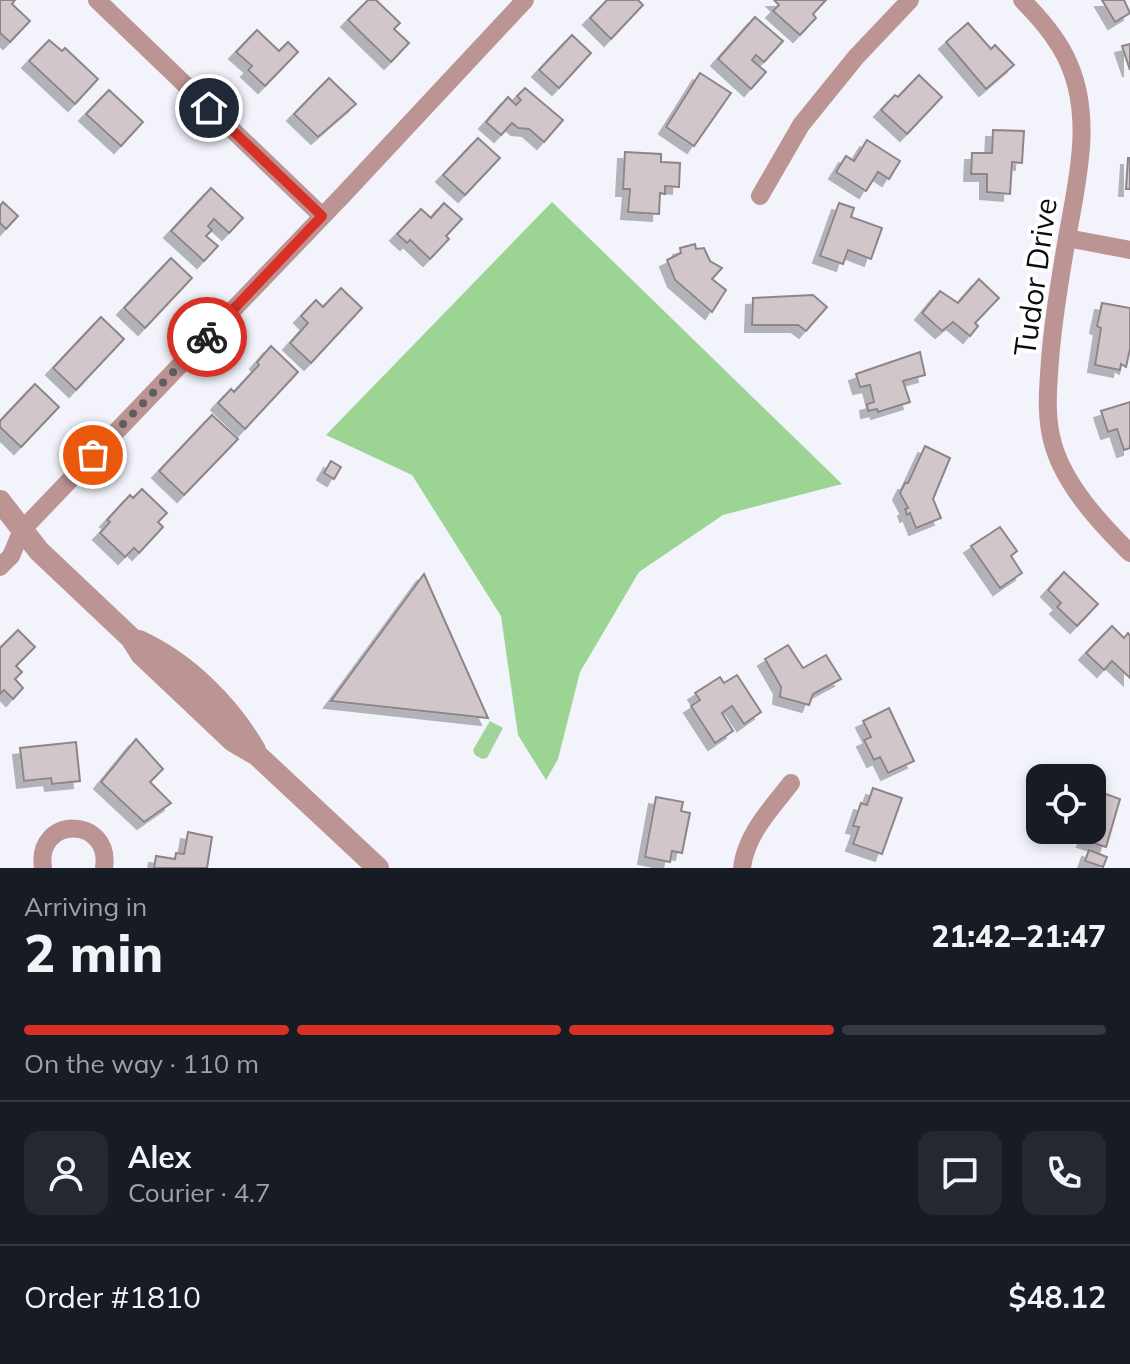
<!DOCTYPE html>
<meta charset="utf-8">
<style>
body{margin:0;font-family:Mulish,sans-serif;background:#242831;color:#f1f3f6;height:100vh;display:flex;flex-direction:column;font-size:30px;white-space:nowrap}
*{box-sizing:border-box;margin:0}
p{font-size:26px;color:#9ea1a6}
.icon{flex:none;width:44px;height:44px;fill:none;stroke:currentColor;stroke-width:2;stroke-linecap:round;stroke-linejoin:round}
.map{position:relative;height:868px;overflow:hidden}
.drawer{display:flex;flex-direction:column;background:#171b24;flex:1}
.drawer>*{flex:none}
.tools{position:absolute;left:1026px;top:764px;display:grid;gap:16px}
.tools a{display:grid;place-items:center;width:80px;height:80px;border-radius:16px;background:#171b24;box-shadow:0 4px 12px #0003;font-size:40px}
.pin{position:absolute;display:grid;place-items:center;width:68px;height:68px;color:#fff;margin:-34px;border:4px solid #fff;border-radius:50%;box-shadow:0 2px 8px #0007}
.courier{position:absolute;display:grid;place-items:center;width:80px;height:80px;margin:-40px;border:6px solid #d93025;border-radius:50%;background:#fff;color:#222;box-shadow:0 2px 10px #0007}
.head em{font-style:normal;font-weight:800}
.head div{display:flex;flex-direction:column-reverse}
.head{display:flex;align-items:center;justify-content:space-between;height:136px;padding:0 24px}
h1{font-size:52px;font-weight:800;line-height:60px}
.bar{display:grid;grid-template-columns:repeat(4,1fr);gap:12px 8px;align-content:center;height:96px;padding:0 24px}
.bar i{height:10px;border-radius:6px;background:#363941}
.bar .selected{background:#d93025}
.bar p{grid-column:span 4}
.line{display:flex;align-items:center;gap:20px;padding:0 24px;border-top:2px solid #363941}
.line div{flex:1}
.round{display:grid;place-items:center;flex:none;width:84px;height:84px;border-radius:16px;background:#242831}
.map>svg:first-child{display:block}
.green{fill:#a1d49a}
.forest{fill:#9cd494}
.building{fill:#d1c7ca;stroke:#8e8589;stroke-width:2;filter:url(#shadow)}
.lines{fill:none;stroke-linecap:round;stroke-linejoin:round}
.minor{stroke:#bc9494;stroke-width:18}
.tertiary{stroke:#bc9494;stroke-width:22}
.done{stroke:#5d5d62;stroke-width:8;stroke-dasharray:0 14.4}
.route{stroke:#d93025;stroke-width:10}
.labels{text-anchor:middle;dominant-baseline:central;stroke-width:8;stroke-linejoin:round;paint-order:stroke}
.street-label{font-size:30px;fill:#0c0c0f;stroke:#fff}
</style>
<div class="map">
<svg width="1130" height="868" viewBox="0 0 1130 868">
<defs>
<filter id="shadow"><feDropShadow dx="-7" dy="7" stdDeviation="0" flood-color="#0004"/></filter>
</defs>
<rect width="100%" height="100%" fill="#f3f3fc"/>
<path class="green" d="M490,721L503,728L487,758L482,759L475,755L473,750Z"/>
<path class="forest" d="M552,202L842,484L723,515L639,572L580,672L558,759L546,780L518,735L501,616L412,475L326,435Z"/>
<g class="building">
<path d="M0,0H15L12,4L30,21L10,42L0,33Z"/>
<path d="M368,0H376L400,23L394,29L409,43L391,62L348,20Z"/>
<path d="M607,0H638L643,5L611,39L590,18Z"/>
<path d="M774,0H826L813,14L816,18L800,35L773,11L779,5Z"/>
<path d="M1102,0H1124L1130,13L1115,22Z"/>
<path d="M755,17L783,41L764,62L756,55L752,60L766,72L751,89L718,59Z"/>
<path d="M968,23L991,49L995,45L1014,65L986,89L946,42Z"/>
<path d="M257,30L279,51L288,42L298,52L265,86L248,70L252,66L236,52Z"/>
<path d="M572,35L591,53L559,88L539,70Z"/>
<path d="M49,40L62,51L65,48L98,79L75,104L29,61Z"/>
<path d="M1130,44V70L1122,46Z"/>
<path d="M700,73L731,93L694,146L666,127Z"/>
<path d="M919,75L942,97L907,134L881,110L895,95L898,97Z"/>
<path d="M329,78L356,104L318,137L294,114Z"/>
<path d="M525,88L563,120L544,142L529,129L518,128L512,123L501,135L486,122L508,97L516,105L521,100L517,96Z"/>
<path d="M109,90L143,122L121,146L86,114Z"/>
<path d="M993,130L1024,131L1022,163L1012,162L1010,194L987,192V174H971L972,153H992Z"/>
<path d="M478,138L500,158L465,195L443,175Z"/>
<path d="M867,140L900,161L889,179L878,172L866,191L836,172L846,156L854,161Z"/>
<path d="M625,152L661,154V162L680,163L679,187L665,186V194L660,193L659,214L628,212L630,189H623Z"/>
<path d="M1128,158H1130V189H1126Z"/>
<path d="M211,188L243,218L229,233L214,219L208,226L212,230L206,236L218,246L204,261L171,231Z"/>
<path d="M3,202L18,216L6,229L0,223V206Z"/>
<path d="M444,203L462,219L446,236L449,239L430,259L410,240L407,243L397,234L421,209L431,218Z"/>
<path d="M839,203L854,208L851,217L882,228L871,259L848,250L843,264L820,256Z"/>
<path d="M695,244L696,249L704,248L710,261L722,268L712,279L726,290L712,312L675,280L667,260L681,253L680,248Z"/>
<path d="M171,258L192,278L145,328L124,308Z"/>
<path d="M979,279L999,298L975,323L978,326L970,336L953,322L942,331L922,313L940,291L958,303Z"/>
<path d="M341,288L362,308L311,363L290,343L308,323L301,316L316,300L323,307Z"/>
<path d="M813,295L827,307L806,331L798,325H752L753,298Z"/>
<path d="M1102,303L1130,308V349L1126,367L1121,364L1120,370L1095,365L1101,328L1097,326Z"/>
<path d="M101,317L124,339L76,390L53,368Z"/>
<path d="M271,346L298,372L245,429L218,403L231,389L234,392L259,365L257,362Z"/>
<path d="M920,352L925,375L903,381L910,402L878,412L877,409L868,411L867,404L874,402L870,385L860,387L856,374Z"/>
<path d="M35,384L59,407L21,447L0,427V421Z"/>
<path d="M1130,402V448L1124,450L1117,429L1108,432L1101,411Z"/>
<path d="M212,415L238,439L184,495L159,471Z"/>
<path d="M925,446L950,458L933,499L941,518L916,528L910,513L907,515L905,509L908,508L900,493L905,483H908Z"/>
<path d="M331,461L341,467L334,479L324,473Z"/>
<path d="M142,489L167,513L158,522L163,527L139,553L134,548L125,557L100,533L110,522L107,520L130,495L133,498Z"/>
<path d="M1000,527L1017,551L1011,556L1022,573L1000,588L971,546Z"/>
<path d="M1064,572L1098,604L1077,626L1057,607L1061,603L1048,590Z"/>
<path d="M424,574L488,718L331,701Z"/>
<path d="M1112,626L1124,638L1128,633L1130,636V678L1112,661L1104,670L1086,653Z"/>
<path d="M18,630L35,647L16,666L22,672L15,679L23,688L13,699L4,690L0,694V648Z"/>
<path d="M788,645L803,668L826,655L841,679L813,694L809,705L780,697L781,687L765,659Z"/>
<path d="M737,675L761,712L744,724L732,706L722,713L733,731L715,743L691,706L700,700L695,693L720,677L724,683Z"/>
<path d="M889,708L914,761L888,773L880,757L874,760L864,740L871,737L863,721Z"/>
<path d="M136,739L163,769L150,782L171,803L144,822L101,782Z"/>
<path d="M76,742L80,781L52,784L51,778L24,781L20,748Z"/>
<path d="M873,788L902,798L882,854L853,844L859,827L853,826L861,803L867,805Z"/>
<path d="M1092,789L1120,799L1106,847L1084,840L1088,830H1092Z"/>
<path d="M656,797L683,802L681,811L690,813L682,853L672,851L670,862L645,857Z"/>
<path d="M188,832L212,837L207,868H154L156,856L175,859L176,853L184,854Z"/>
<path d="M1089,850L1107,857L1103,867L1085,861Z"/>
</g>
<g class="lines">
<g class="minor">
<path d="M97,0L322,216"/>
<path d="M1022,0C1040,18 1059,40 1069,64C1093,119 1077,182 1067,238C1060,279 1053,319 1050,360C1048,389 1045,416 1053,444C1065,486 1100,523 1130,553"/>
<path d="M760,196L801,125L856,57L910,0"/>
<path d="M1067,238L1130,250"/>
<path d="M0,567L11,556L22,530L343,195L525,0"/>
<path d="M43,868C35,815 112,816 104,868"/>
<path d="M742,868C746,834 771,809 791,783"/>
</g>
<g class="tertiary">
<path d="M0,501L39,551L131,638L141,654L233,741L257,755L378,868"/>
<path d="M139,641C187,663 229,705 255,750"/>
</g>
</g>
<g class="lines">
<path class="done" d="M93,455L207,337"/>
<path class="route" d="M207,337L322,216L209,108"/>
</g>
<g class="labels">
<g class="street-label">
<text transform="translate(1035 277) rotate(-82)">Tudor Drive</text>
</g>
</g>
</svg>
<div class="tools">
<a><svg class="icon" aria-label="locate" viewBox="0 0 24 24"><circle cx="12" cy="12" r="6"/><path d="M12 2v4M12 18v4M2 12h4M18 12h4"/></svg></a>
</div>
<div class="pin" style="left:93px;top:455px;background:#ea580c"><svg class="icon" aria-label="bag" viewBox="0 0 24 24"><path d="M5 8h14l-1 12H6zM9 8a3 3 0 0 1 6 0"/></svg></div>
<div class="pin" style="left:209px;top:108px;background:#1f2937"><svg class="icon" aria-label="home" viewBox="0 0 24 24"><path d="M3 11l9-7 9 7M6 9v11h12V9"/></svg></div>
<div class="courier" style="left:207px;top:337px"><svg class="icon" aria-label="bike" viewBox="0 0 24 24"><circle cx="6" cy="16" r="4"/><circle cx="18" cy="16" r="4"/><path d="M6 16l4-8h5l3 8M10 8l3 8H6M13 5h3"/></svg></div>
</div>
<section class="drawer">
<div class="head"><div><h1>2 min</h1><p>Arriving in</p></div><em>21:42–21:47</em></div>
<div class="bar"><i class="selected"></i><i class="selected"></i><i class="selected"></i><i></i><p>On the way · 110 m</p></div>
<div class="line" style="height:144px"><a class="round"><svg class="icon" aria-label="person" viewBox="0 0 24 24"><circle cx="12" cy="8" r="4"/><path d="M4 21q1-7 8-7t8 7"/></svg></a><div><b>Alex</b><p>Courier · 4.7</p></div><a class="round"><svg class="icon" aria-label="chat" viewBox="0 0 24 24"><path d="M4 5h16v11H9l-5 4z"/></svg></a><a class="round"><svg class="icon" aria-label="phone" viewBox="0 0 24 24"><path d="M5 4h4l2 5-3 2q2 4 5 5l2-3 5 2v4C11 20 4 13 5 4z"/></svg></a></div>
<div class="line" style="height:104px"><div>Order #1810</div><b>$48.12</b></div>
</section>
